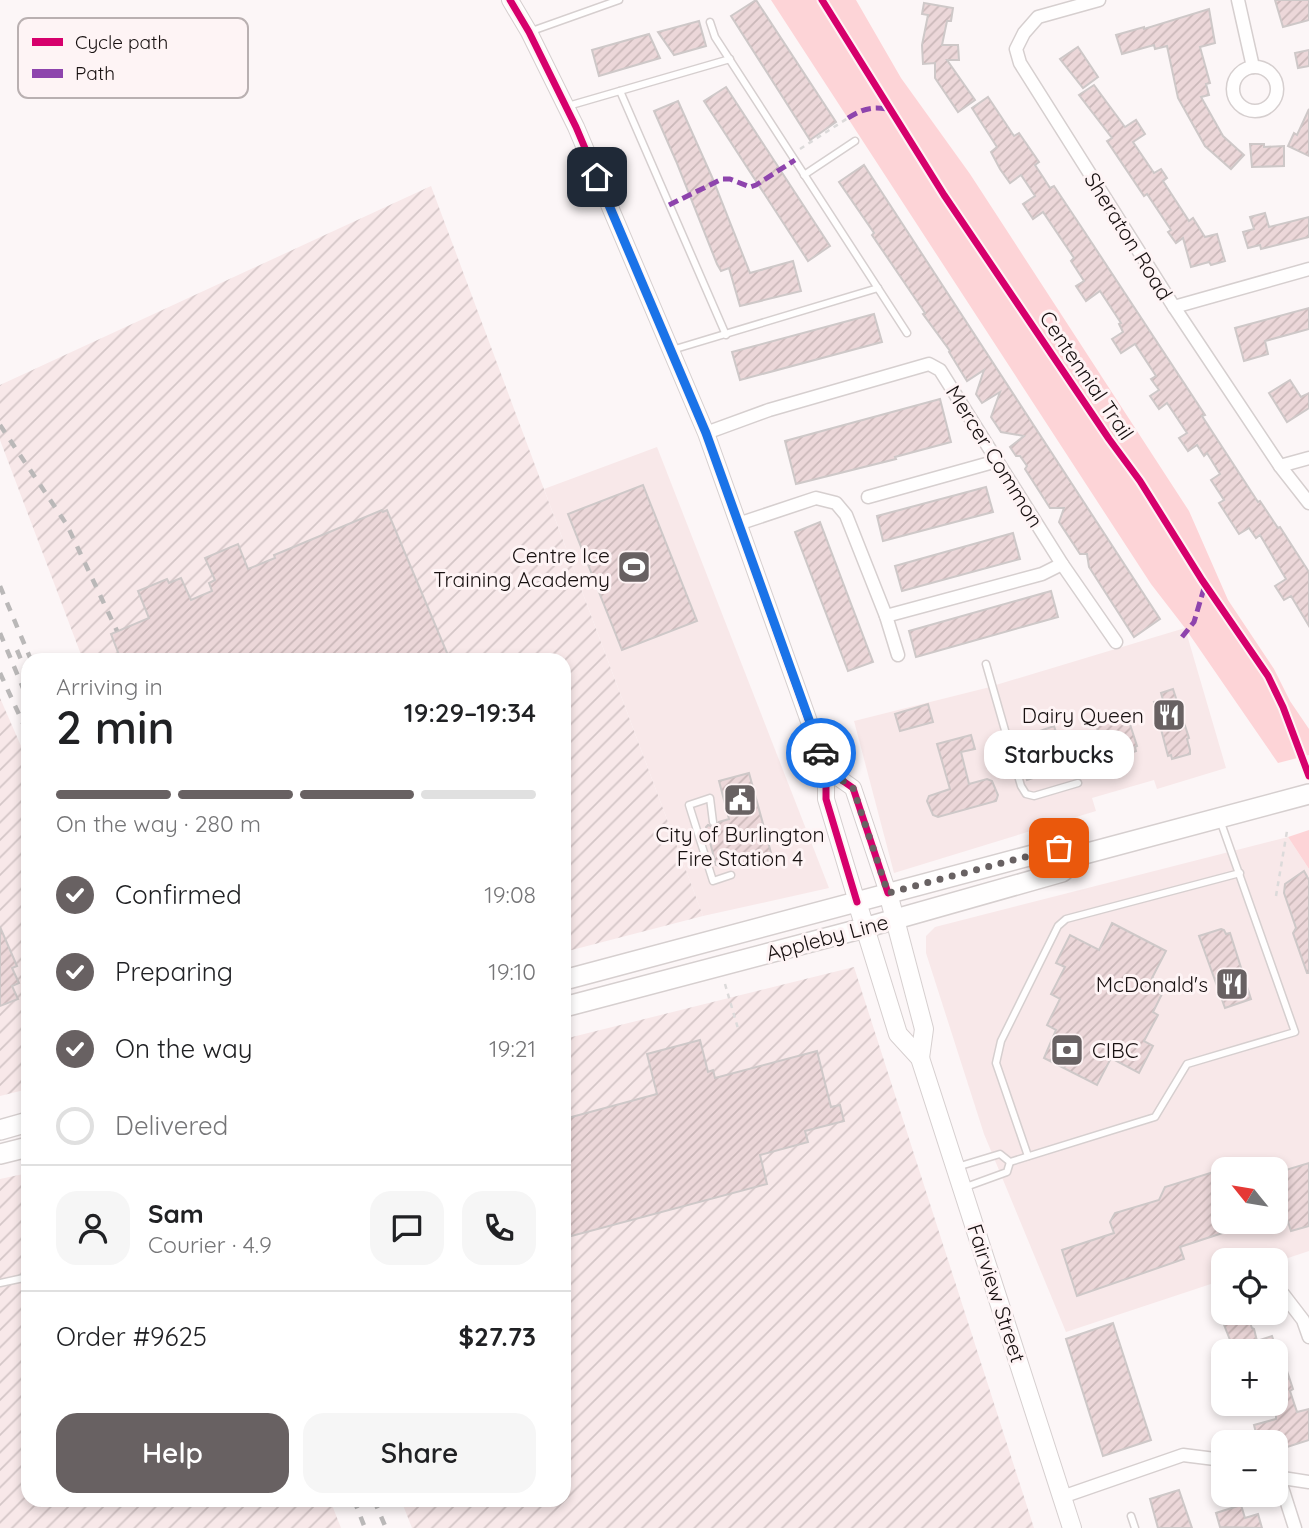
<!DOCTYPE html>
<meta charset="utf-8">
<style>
body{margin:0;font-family:Quicksand,sans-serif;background:#f6f6f6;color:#202124;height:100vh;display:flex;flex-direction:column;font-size:26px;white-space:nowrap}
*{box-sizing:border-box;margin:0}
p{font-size:23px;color:#757577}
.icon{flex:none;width:38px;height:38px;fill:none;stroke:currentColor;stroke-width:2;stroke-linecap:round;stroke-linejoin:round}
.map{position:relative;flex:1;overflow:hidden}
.drawer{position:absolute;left:21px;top:653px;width:550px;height:854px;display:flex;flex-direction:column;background:#fff;border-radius:21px;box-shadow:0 4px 10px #0003}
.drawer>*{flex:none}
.needle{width:46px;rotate:300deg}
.controls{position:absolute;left:1211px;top:1157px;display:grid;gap:14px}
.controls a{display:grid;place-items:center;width:77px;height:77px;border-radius:14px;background:#fff;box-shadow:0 4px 10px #0003;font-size:35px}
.pin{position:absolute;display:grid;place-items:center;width:60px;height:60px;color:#fff;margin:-30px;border-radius:14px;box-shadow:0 4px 10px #0006}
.courier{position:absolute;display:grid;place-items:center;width:70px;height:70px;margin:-35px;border:5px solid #1a73e8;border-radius:50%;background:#fff;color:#222;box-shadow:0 2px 9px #0007}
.bubble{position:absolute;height:49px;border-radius:21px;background:#fff;box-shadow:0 4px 10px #0003;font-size:23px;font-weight:600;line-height:49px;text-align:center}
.head em{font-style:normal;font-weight:600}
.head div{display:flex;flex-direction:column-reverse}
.head{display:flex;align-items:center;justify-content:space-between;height:119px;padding:0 35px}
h1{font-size:46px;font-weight:600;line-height:52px}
.bar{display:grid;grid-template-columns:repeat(4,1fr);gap:10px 7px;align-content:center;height:84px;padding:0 35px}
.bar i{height:9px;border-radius:5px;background:#e0e0e0}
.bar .on{background:#686162}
.bar p{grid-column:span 4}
.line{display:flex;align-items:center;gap:18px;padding:0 35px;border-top:2px solid #e0e0e0}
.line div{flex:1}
.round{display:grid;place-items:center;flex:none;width:74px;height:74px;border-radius:21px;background:#f6f6f6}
ol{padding:0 35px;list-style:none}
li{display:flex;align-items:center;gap:21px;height:77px}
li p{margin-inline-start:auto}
li .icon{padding:7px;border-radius:50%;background:#686162;color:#fff;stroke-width:4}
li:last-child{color:#757577}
li i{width:38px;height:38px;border:4px solid #e0e0e0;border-radius:50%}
.primary-button{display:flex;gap:14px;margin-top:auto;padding:14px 35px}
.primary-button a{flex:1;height:80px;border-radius:21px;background:#686162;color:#fff;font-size:28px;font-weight:600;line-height:80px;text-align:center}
.primary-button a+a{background:#f6f6f6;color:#202124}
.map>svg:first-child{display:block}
.built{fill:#f8e8e9;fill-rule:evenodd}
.industrial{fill:url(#industrial-furrows)}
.green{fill:#fdd4d7}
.building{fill:url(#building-hatch);stroke:#cec8c8;stroke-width:2}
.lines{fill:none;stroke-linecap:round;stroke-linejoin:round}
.service-casing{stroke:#d6cfcf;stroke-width:9}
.minor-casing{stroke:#d6cfcf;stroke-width:15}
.tertiary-casing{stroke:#d6cfcf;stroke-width:18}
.secondary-casing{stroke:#d6cfcf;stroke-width:20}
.primary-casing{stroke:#d6cfcf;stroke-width:22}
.path{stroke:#dcdada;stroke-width:2.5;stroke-dasharray:5 5;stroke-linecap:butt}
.service{stroke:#fffefe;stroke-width:6}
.minor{stroke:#fffefe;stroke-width:12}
.tertiary{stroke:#fffefe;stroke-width:16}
.secondary{stroke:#fffefe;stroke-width:18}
.primary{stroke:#fffefe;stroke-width:19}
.rail{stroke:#bab8b8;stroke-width:4.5;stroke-dasharray:9 9;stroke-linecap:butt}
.quiet{stroke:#8e44ad;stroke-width:5;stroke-dasharray:10 5;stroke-linecap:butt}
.cycleway-casing{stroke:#fef4f5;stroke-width:11}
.cycleway{stroke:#d6006c;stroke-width:7}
.done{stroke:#686162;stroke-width:7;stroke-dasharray:0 12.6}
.route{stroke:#1a73e8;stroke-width:9}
.labels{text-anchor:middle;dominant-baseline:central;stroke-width:6;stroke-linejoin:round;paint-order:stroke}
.street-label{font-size:21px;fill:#181111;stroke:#fef4f5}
.poi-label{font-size:21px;fill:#181111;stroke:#fef4f5;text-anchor:end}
.key{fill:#fef4f5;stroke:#b9b0b1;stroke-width:2}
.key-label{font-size:19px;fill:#181111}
</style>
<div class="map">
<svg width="1309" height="1528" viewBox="0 0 1309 1528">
<defs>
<pattern id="industrial-furrows" width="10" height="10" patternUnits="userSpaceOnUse" patternTransform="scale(1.75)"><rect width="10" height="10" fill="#f8e8e9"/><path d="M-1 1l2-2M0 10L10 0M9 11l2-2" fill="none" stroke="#d4c6c7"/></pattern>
<pattern id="building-hatch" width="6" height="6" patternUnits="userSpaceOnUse" patternTransform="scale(1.75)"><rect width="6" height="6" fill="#ecd7d9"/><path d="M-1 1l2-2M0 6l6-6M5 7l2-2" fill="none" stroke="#cab8b9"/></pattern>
</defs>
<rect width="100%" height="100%" fill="#fcf6f7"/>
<g class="built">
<path d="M657,447L829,888L703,916L544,489Z"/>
<path d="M1185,628L1226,768L1157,789L1154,780L1092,798L1096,811L894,873L854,721L986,688Z"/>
<path d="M1288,837L1309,869V1251L1276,1262V1260H1223V1280L1066,1332L984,1134L926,953V936L935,927ZM1223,1169H1276V1222H1223Z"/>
</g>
<g class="industrial">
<path d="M431,186L703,916L564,952V660H83L0,440V385Z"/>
<path d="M0,698L28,762V1089L0,1096Z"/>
<path d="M854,967L1034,1528H412L401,1500H564V1039Z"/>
<path d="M28,1173V1500H330L341,1528H0V1179Z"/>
</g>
<g class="green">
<path d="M771,0H856L901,78L970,174L1189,511L1228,600L1274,669L1290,701L1309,729V755L1278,763L1185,628L1151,584Z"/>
<path d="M1309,830V869L1288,837Z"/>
</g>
<g class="building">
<path d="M756,0L836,122L810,140L731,16Z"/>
<path d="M1275,0H1309V20L1283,27Z"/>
<path d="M924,3L953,8L951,21H947L942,45H958L959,60H947L975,100L958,112L935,78V63L923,64L922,45L928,15L922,14Z"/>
<path d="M1209,9L1215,43L1200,47L1210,83L1206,84L1209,95L1201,97L1223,136L1244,155L1231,169L1205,146L1178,98L1167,46L1155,49L1154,45L1122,54L1116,35L1144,27V29Z"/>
<path d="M699,21L706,46L674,55L658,32Z"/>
<path d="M649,34L660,58L599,76L592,50Z"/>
<path d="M1078,47L1098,77L1083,88L1060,59Z"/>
<path d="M1309,50V66L1298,68L1295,53Z"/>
<path d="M1094,85L1125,127L1136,120L1145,134L1133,142L1154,173L1161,169L1167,178L1163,181L1189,221L1193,218L1205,237L1217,234L1225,261L1211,265L1209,262L1191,267L1183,238L1176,243L1168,232L1171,230L1147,194L1144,196L1107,141L1112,138L1079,95Z"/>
<path d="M726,87L830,246L808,261L704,101Z"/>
<path d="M988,97L1014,136L1019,133L1039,162L1035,165L1043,177L1050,188L1054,186L1084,231L1205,415L1202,416L1258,502L1260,501L1278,528L1280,527L1309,572V626L1291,596L1284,600L1275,586L1286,579L1260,535L1256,538L1249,528L1239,534L1219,503L1224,500L1211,480L1220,474L1207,453L1204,456L1197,445L1188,451L1179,438L1187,433L1167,403L1159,409L1150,396L1159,390L1151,379L1156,376L1135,344L1121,353L1112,339L1123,332L1119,324L1121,323L1100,291L1086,301L1076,286L1084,281L1071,261L1074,258L1043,212L1033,219L1023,204L1035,196L1021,175L1010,183L1000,169L991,152L997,147L972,108Z"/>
<path d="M678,101L712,177L750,273L793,261L801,291L740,306L729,268L721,271L717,264L676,161L654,111Z"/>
<path d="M1309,109V156L1288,146L1294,133L1297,135Z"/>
<path d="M1250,144H1264V147L1284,146V166L1252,167Z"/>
<path d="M864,165L1160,619L1134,637L1089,567L1087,554H1080L1059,522L1064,508H1050L1025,469L1027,466L1020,456H1016L1010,447L1024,436L1001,432L991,417L1000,392L982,403L976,394L984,370L967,381L949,352L950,351L923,314L925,313L872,235L874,233L839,182Z"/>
<path d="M1265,213L1269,227L1309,217V237L1261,249L1260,245L1248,248L1243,232L1254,229L1250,217Z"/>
<path d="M1309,308V329L1265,341L1268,354L1244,361L1235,328Z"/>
<path d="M874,314L882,342L740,380L732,352Z"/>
<path d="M1290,380L1301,397L1309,393V408L1287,422L1269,393Z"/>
<path d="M940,399L951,442L895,457L896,459L796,484L785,441Z"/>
<path d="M643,485L697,621L622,650L568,514Z"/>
<path d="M986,487L993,512L883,541L877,516Z"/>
<path d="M382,510L383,512L387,510L450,660H121L111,634L149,618L138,591L167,579L169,583L181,578L191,600L212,591L209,583L215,580L205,558L238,544L248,569L275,558L274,555L284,551Z"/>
<path d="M820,522L873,662L848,671L795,532Z"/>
<path d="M1013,533L1020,559L902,591L895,566Z"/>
<path d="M1051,591L1058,617L916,657L909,631Z"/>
<path d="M1173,689L1189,738L1187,739L1190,750V754L1172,759L1171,755L1168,756L1154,702L1163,700L1161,693Z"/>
<path d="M928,704L933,722L900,731L895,714Z"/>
<path d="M1127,715L1137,746L1135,747L1136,751L1107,761L1096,725Z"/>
<path d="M1054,726L1069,771L1058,774L1057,770L1027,780L1014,740Z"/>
<path d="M971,735L975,749L961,752L969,784L987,779L992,781L998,795L996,801L938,817L933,815L927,801L929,796L950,789L937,744Z"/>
<path d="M749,773L773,860L753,866L752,861L741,864L740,860L719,866L716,865L706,827L708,825L714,827L719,822L729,819L719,781Z"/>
<path d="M1304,871L1309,880V973H1307L1293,933L1296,928L1284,893L1285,884Z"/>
<path d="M1112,923L1166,951L1152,978L1163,983L1158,992L1162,994L1153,1012L1158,1015L1144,1041L1153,1046L1139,1073L1111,1058L1097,1085L1044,1058L1056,1030L1047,1025L1060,999L1051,994L1065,967L1056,963L1070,935L1099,950Z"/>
<path d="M0,927L17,966L12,968L19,983L12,986L18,999L0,1006Z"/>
<path d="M1221,929L1224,930L1226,934L1230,933L1251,999L1225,1008L1199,936Z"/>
<path d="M700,1040L708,1072L713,1070L715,1078L817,1051L831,1107L840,1105L844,1121L805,1131L808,1142L760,1155L767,1184L564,1238V1119L657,1094L647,1054Z"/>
<path d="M1309,1163V1226L1291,1231L1276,1185V1173Z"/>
<path d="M1223,1169V1222H1250V1224L1180,1247L1184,1259L1077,1296L1062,1250L1114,1233L1110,1222L1115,1213L1159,1200L1165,1187Z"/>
<path d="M1219,1312H1246L1252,1328L1254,1329L1257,1341L1272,1336L1276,1348V1344H1278L1293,1389L1290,1391L1297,1412L1309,1409V1440L1284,1448L1282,1441L1266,1442L1265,1439L1258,1441L1254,1425L1276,1419V1351H1234L1233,1349L1244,1345L1243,1341L1232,1345Z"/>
<path d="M1113,1323L1151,1440L1103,1456L1066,1339Z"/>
<path d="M1179,1490L1192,1528H1158L1150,1499Z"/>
<path d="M1241,1505L1245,1518L1258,1514L1262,1528L1220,1527L1216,1513Z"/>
</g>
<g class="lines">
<defs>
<g id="service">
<path d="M710,22L715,37L907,333"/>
<path d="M529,32L619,0"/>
<path d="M620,91L726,335"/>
<path d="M568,106L730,59"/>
<path d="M804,175L855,141"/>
<path d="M672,350L878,288"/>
<path d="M986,664L1021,786L1026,794L1034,796L1078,783"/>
<path d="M713,822L710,798L689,805L713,881L731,875"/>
<path d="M1028,1156L996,1063L1001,1041L1058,926L1066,919L1240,873"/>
<path d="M1010,1162L1155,1117L1187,1064L1295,1032L1220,820"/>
<path d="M957,1167L1000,1154L1010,1162"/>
<path d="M963,1188L1007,1172L1010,1162"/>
<path d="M0,1283L28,1277"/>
<path d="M1131,1516L1135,1528"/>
</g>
<g id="minor">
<path d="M1099,0L1038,17L1024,33L1016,49L1020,63L1174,307L1280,466L1309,503"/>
<path d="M1238,0L1253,67"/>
<circle cx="1255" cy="89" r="22"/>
<path d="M1174,307L1309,269"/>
<path d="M706,433L769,410L929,364L940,370L1062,564L1116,642"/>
<path d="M1280,466L1309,458"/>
<path d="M868,497L997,461"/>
<path d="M738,524L816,498L836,503L846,515L886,616L898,655"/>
<path d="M886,616L1042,574L1062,564"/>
<path d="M1283,1294L1303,1320L1309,1337"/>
<path d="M1276,1477L1309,1482"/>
<path d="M1279,1478L1295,1528"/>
<path d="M1062,1497L1183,1455L1223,1460"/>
</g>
<g id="tertiary">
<path d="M510,0L529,32L576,127L706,433L826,769V799L857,902"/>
<path d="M826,769L853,788L888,893"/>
</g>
<g id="secondary">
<path d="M888,893L924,1029L920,1058"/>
<path d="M857,902L898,1034L920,1058L1072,1528"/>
</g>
<g id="primary">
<path d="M564,980L1059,848L1084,854"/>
<path d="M564,1007L864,928L1062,872L1084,854L1309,794"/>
<path d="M0,1130L28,1122"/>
<path d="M0,1154L28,1147"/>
</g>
</defs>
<use href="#service" class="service-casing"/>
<use href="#minor" class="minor-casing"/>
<use href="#tertiary" class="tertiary-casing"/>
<use href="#secondary" class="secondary-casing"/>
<use href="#primary" class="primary-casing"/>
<g class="path">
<path d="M800,149L848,118"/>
<path d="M1276,896L1287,831"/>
<path d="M725,984L739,1032"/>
</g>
<use href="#service" class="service"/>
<use href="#minor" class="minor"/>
<use href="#tertiary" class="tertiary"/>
<use href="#secondary" class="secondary"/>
<use href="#primary" class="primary"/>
<g class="rail">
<path d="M0,425L67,525L117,631"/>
<path d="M0,586L31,660"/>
<path d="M0,633L28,700"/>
<path d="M17,650L28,676"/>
<path d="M0,673L28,734"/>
<path d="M354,1500L365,1528"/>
<path d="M374,1500L386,1528"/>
</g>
<g class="quiet">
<path d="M848,118C864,108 873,106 892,110"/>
<path d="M669,205L722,179H730L750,187L756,185L795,160"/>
<path d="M1182,637L1194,622L1205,585"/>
</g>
<defs>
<g id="cycleway">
<path d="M510,0L529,32L576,127L706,433L826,769V799L857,902"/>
<path d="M822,0L944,195L1109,439L1140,481L1202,580L1268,676L1283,707L1309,776"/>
<path d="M826,769L853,788L888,893"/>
</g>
</defs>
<use href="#cycleway" class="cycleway-casing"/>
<use href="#cycleway" class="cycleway"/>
</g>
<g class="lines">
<path class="done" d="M821,753L826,769L853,788L888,893L1059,848"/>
<path class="route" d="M597,177L706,433L821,753"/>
</g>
<defs>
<symbol id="stadium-square" viewBox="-11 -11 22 22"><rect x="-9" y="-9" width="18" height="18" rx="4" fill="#686162" stroke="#fef4f5"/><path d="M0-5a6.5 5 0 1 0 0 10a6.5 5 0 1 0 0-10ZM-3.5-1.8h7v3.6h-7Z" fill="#fff"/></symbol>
<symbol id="restaurant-square" viewBox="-11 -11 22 22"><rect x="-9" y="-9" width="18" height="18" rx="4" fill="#686162" stroke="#fef4f5"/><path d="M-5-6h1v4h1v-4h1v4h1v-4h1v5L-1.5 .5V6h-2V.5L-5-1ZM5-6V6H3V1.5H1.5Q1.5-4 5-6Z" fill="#fff"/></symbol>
<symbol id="civic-square" viewBox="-11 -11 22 22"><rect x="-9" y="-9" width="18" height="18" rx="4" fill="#686162" stroke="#fef4f5"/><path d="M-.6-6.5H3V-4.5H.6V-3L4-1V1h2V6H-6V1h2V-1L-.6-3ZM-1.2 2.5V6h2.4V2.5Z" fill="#fff"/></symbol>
<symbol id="bank-square" viewBox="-11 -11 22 22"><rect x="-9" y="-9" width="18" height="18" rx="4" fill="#686162" stroke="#fef4f5"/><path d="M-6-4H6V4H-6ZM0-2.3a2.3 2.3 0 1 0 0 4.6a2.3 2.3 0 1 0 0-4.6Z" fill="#fff"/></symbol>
</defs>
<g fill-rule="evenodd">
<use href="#stadium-square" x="615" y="548" width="38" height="38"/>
<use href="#restaurant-square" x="1150" y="696" width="38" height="38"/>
<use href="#civic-square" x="721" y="781" width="38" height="38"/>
<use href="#restaurant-square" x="1213" y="965" width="38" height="38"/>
<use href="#bank-square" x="1048" y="1031" width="38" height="38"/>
</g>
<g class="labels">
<g class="street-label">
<text transform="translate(1129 236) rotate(58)">Sheraton Road</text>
<text transform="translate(1087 375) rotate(56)">Centennial Trail</text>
<text transform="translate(995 456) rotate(58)">Mercer Common</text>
<text transform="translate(827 937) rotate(-15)">Appleby Line</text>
<text transform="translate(997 1293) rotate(72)">Fairview Street</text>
</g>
<g class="poi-label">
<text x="610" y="555">Centre Ice<tspan x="610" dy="24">Training Academy</tspan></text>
<text x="1144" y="715">Dairy Queen</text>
<text x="740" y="834" text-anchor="middle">City of Burlington<tspan x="740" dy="24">Fire Station 4</tspan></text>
<text x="1208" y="984">McDonald's</text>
<text x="1092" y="1050" text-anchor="start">CIBC</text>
</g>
</g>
<rect x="18" y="18" width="230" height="80" rx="10" class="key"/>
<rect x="32" y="38" width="31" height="8" fill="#d6006c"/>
<rect x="32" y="69" width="31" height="9" fill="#8e44ad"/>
<g class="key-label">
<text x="75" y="49">Cycle path</text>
<text x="75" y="80">Path</text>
</g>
</svg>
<div class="controls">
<a><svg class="needle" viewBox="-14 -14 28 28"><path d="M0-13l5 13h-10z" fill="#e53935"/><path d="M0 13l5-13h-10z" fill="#757577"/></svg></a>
<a><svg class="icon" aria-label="locate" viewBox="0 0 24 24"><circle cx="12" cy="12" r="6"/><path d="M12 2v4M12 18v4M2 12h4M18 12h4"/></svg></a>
<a>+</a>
<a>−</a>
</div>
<div class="pin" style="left:1059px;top:848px;background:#ea580c"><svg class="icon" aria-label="bag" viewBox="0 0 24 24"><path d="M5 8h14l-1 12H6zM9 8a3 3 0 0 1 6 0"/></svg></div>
<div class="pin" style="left:597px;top:177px;background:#1f2937"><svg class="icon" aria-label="home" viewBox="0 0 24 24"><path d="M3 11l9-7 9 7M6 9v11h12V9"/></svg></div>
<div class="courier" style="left:821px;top:753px"><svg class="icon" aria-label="car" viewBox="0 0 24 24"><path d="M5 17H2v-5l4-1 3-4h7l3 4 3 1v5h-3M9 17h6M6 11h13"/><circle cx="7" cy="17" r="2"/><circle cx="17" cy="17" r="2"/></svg></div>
<div class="bubble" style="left:984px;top:730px;width:150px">Starbucks</div>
<section class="drawer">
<div class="head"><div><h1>2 min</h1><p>Arriving in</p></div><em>19:29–19:34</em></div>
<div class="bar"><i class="on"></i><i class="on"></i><i class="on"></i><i></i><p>On the way · 280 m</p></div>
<ol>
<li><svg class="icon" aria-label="check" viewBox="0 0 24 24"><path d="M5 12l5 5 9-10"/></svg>Confirmed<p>19:08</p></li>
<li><svg class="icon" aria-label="check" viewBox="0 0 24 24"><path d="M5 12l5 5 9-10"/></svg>Preparing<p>19:10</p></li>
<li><svg class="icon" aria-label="check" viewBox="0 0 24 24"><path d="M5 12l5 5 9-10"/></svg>On the way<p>19:21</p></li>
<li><i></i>Delivered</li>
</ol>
<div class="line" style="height:126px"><a class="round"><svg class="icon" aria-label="person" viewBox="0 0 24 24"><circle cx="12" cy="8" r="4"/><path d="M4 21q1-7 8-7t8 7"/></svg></a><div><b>Sam</b><p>Courier · 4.9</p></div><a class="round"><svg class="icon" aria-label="chat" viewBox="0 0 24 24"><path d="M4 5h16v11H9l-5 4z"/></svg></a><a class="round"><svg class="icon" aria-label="phone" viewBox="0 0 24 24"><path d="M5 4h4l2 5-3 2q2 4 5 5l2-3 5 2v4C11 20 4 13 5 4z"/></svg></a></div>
<div class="line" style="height:91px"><div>Order #9625</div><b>$27.73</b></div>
<div class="primary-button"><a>Help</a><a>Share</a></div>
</section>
</div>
